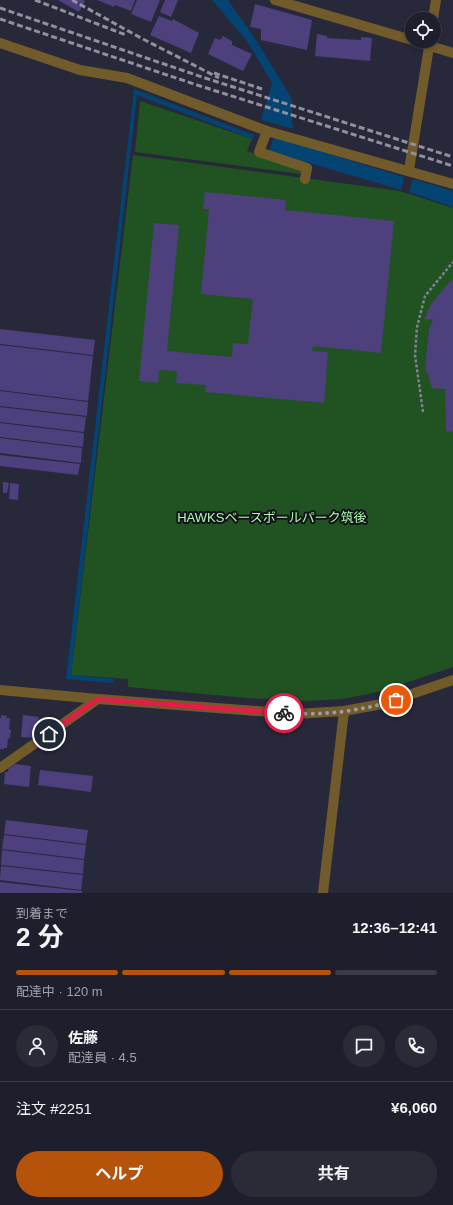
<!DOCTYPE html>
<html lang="ja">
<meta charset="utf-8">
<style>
body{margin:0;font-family:Arial,"Noto Sans JP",sans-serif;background:#2b2b38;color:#f1f3f6;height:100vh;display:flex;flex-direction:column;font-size:15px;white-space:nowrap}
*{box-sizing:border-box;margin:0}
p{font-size:13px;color:#a1a2a9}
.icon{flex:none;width:22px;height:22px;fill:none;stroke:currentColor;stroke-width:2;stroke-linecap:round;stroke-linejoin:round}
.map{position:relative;height:893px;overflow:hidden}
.details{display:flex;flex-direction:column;background:#1e1e2c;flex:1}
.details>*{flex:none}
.fabs{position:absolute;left:405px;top:12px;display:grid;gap:8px}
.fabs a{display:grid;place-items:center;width:36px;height:36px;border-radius:50%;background:#1e1e2c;box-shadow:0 2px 6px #0003,0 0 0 1px #3c3c48;font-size:20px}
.pin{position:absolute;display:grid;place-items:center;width:34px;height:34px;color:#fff;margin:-17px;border:2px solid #fff;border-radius:50%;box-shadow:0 1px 4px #0007}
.courier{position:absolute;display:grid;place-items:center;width:40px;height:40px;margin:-20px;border:3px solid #e11d48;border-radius:50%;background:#fff;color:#222;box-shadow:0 1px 5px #0007}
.head em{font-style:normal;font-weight:700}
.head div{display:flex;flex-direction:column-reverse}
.head{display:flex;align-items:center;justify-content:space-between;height:68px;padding:0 16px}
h1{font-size:26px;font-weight:700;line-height:30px}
.bar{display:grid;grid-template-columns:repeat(4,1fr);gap:6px 4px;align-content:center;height:48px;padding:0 16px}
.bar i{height:5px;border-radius:3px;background:#3c3c48}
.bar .current{background:#b45309}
.bar p{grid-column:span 4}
.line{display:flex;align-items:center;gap:10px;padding:0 16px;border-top:1px solid #3c3c48}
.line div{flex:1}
.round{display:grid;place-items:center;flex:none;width:42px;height:42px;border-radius:21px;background:#2b2b38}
.primary-button{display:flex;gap:8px;margin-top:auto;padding:8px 16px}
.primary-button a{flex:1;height:46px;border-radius:24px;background:#b45309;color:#fff;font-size:16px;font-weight:700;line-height:46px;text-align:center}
.primary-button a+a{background:#2b2b38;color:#f1f3f6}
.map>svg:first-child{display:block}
.green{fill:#205321}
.water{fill:#034473}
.building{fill:#4d407d}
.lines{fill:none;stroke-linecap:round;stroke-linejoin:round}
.path{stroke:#828292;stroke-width:2.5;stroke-dasharray:3 2;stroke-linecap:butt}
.minor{stroke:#715b2b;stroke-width:10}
.tertiary{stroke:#715b2b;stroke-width:10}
.rail{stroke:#9090a0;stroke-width:3;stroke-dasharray:6 3;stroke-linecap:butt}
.done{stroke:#9c9dac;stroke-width:4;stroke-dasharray:0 7.2}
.route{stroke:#e11d48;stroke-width:5}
.labels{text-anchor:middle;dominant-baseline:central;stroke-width:4;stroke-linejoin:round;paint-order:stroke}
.park-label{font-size:13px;fill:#aefaac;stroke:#12121b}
</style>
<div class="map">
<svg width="453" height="893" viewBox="0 0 453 893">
<rect width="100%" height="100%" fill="#28283b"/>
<g class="green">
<path d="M140,101L252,139L247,151L301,169V174L135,152Z"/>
<path d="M133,155L400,191L453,208V667L378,692L342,699L306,701L247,698L128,687V679L71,675Z"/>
</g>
<g class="water">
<path d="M212,0H228L256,40L292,99V123L294,129L261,120L272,84L271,81L247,41Z"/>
<path d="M134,89L254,135L252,139L137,95L71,675L114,679L113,683L66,679Z"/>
<path d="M274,137L404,177L401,190L269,151Z"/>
<path d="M413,179L453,191V207L409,192Z"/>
</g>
<g class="building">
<path d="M58,0H83L85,1L79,12Z"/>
<path d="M97,0H135L131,11L115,5L114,7Z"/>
<path d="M137,0H160L151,22L131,14Z"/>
<path d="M165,0H178L171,17L160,12Z"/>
<path d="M255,4L312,20L307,50L261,40V29L250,27Z"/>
<path d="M159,16L172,21L173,19L199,33L191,53L150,35Z"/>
<path d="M317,34L327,36V38L361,40V37L372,38L370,61L315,56Z"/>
<path d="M223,36L232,41V45L252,54L243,71L208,54L215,38L220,40Z"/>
<path d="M205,192L286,200L285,210L394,221L381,353L313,346L312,351L328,352L324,403L205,392L206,385L176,383L177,371L159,370L158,383L139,381L154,223L179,225L167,351L232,357L233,343L248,344L253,299L201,294L209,209H203Z"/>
<path d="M453,278V432L446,431L445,389L432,388L428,375L425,369L429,329L433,319L424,320L430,306L436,298Z"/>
<path d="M0,329L95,340L93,355L0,344Z"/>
<path d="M0,345L93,356L88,401L0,390Z"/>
<path d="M0,391L88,402L87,416L0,406Z"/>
<path d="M0,407L86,417L84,432L0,422Z"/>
<path d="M0,423L84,433L83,447L0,437Z"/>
<path d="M0,438L82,448L81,463L0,453Z"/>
<path d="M0,455L80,464L78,475L0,466Z"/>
<path d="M3,482L9,483L7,493H3Z"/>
<path d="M10,483L19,484L18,500L9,499Z"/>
<path d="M1,715L7,716L6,718H10L9,729L11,730L10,739L8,738L7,748H4V749H0V718H1Z"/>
<path d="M23,715L39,717L37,738L21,737Z"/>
<path d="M15,764L31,766L29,787L4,784L5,772H8V769Z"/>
<path d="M40,770L93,776L91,792L38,785Z"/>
<path d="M6,820L88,830L86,844L4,834Z"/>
<path d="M4,835L86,845L84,859L2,849Z"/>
<path d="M2,850L84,860L83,874L1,865Z"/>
<path d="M1,866L83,875L81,890L0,880Z"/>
<path d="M0,882L82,891V893H0Z"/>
</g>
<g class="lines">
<path class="path" d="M423,412L415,355L417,327L425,296L453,262"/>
<g class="minor">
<path d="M433,19L436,0"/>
<path d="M0,43L80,70L127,78L267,131L453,184"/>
<path d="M267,131L259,152L307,168L305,179"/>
<path d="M409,170L430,41"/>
<path d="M0,768L98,699"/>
<path d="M323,893L344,711"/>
</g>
<g class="tertiary">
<path d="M275,0L412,40"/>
<path d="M414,41L453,53"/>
<path d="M0,690L98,699L297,714L344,711L382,704L453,680"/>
</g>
<g class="rail">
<path d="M35,0L126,35"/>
<path d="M72,0L141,38L219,78"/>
<path d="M0,8L202,77L453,157"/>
<path d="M0,19L197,85L453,166"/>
<path d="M214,73L262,89"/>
</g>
</g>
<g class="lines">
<path class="done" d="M284,713C321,716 361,711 396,700"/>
<path class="route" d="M49,734L98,699L284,713"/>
</g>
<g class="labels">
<g class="park-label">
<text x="272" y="517">HAWKSベースボールパーク筑後</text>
</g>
</g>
</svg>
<div class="fabs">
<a><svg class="icon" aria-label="locate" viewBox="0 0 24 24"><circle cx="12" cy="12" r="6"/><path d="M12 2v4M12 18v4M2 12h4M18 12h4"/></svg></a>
</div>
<div class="pin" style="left:396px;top:700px;background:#ea580c"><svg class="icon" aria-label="bag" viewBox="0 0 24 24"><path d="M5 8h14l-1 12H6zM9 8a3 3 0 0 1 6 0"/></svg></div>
<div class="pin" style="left:49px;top:734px;background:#1f2937"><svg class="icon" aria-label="home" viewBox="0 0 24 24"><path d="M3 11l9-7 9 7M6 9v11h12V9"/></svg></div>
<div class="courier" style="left:284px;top:713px"><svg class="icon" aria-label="bike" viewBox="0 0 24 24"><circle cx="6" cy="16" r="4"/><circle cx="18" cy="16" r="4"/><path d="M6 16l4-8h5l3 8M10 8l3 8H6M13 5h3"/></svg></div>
</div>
<section class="details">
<div class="head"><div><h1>2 分</h1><p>到着まで</p></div><em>12:36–12:41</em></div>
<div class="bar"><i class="current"></i><i class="current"></i><i class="current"></i><i></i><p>配達中 · 120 m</p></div>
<div class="line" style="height:72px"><a class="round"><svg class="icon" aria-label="person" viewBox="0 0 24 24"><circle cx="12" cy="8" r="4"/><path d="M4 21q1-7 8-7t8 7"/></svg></a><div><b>佐藤</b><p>配達員 · 4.5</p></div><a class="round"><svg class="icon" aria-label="chat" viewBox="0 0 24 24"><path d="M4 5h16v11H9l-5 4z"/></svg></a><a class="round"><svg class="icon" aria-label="phone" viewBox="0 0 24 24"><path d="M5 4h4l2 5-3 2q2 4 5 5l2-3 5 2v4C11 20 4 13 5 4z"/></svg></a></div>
<div class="line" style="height:52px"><div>注文 #2251</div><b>¥6,060</b></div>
<div class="primary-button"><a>ヘルプ</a><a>共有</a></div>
</section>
